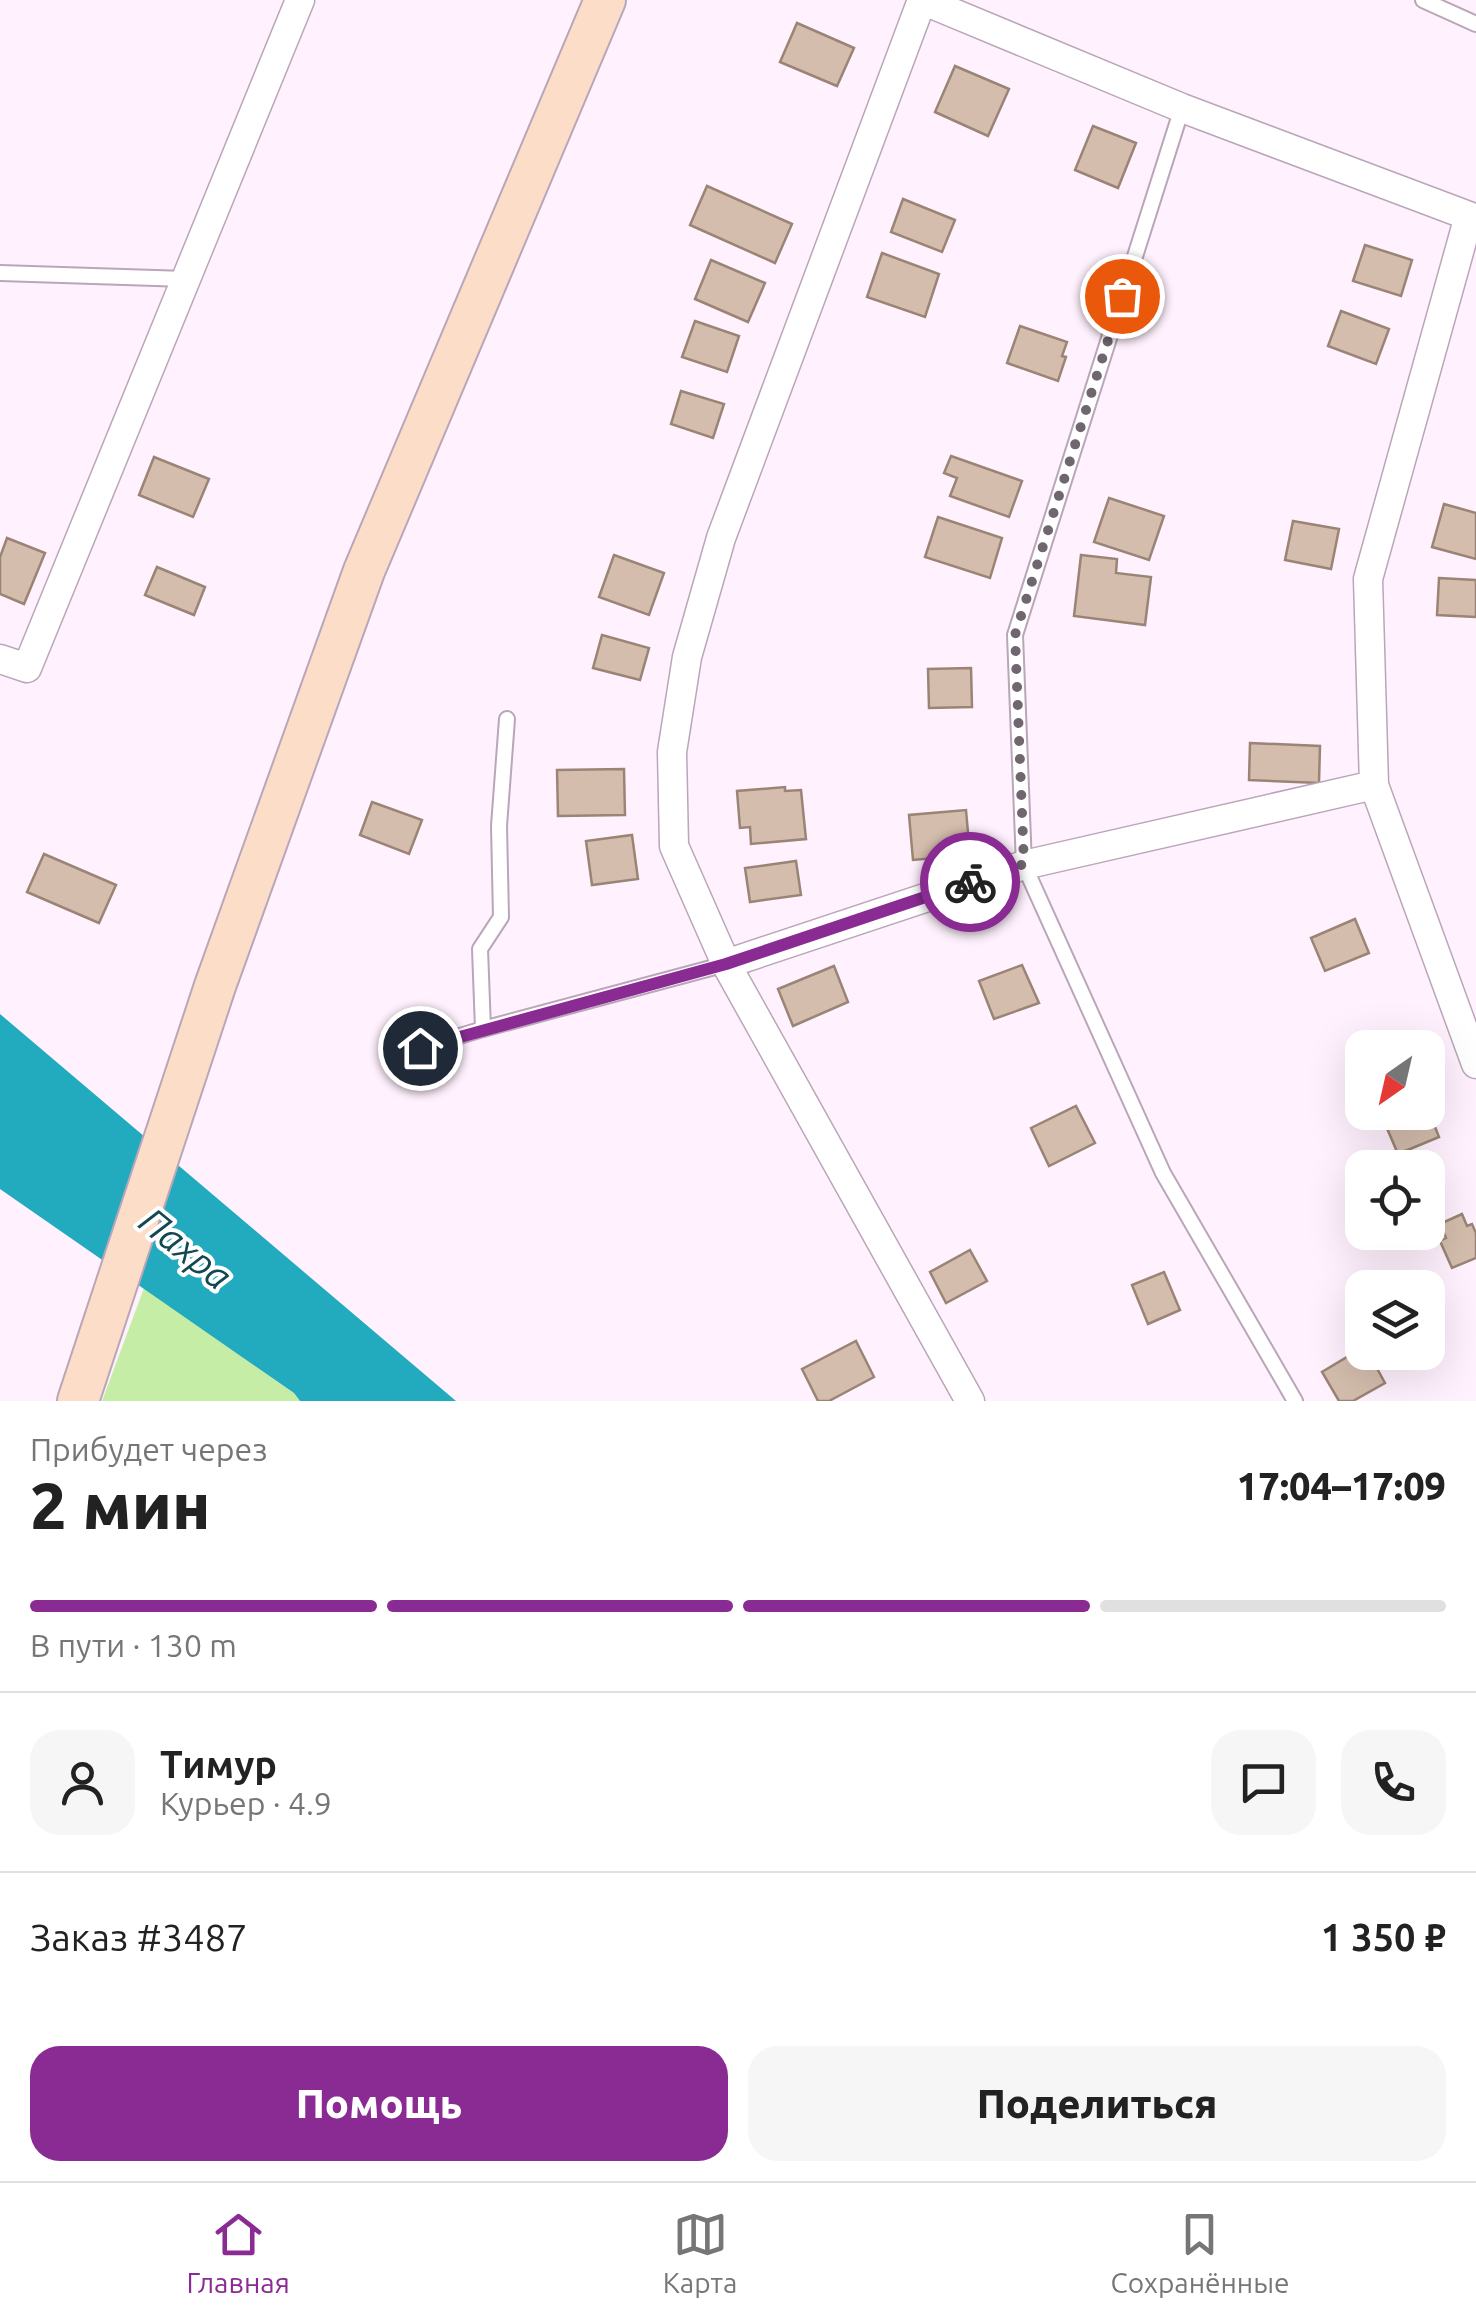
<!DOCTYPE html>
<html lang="ru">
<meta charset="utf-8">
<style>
body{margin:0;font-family:Ubuntu,sans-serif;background:#f6f6f6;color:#222;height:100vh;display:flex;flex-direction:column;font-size:38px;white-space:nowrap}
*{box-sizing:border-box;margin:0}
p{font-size:32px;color:#767676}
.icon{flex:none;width:55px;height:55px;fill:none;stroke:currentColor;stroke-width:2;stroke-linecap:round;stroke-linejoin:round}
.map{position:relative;height:1401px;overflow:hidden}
.panel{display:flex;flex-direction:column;background:#fff;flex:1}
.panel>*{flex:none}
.needle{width:65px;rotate:214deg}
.tools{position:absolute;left:1345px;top:1030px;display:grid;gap:20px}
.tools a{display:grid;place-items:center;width:100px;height:100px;border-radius:20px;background:#fff;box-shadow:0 10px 40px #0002;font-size:50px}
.pin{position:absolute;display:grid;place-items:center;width:85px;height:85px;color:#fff;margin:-42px;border:5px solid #fff;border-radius:50%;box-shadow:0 2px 10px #0007}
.courier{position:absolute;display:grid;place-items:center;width:100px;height:100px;margin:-50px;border:8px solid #8a2b94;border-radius:50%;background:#fff;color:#222;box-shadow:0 2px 12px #0007}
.head em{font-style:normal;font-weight:800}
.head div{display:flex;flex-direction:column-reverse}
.head{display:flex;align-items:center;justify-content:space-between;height:170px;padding:0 30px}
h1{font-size:65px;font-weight:800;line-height:75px}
.bar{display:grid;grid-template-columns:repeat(4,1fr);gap:15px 10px;align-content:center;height:120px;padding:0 30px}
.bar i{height:12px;border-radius:8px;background:#e0e0e0}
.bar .on{background:#8a2b94}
.bar p{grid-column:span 4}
.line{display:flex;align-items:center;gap:25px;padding:0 30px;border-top:2px solid #e0e0e0}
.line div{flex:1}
.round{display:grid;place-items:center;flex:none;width:105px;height:105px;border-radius:30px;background:#f6f6f6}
.action{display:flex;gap:20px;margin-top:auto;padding:20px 30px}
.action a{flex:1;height:115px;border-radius:30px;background:#8a2b94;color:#fff;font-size:40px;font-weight:800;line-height:115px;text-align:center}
.action a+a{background:#f6f6f6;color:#222}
.tab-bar{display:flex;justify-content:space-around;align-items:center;height:140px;border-top:2px solid #e0e0e0;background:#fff;font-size:28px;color:#767676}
.tab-bar a{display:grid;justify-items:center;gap:5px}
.tab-bar .on{color:#8a2b94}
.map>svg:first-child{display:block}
.green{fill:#c6eda6}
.water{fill:#22aabe}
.building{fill:#d4bdad;stroke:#9a8475;stroke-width:2.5}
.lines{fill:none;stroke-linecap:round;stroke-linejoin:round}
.lane-casing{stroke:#baa6b9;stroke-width:18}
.street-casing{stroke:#baa6b9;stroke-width:31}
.secondary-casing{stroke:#baa6b9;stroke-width:44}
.lane{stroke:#fff;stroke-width:14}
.street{stroke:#fff;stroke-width:28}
.secondary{stroke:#fcddc8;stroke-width:40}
.done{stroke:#6f666f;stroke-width:10;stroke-dasharray:0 18}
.route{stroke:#8a2b94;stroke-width:12}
.labels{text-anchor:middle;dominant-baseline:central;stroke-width:8;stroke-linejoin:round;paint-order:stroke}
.water-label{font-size:38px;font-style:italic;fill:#114851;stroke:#fff}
</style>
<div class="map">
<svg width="1476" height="1401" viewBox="0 0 1476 1401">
<rect width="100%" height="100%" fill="#fff2fe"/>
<path class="green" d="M144,1288L294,1393L300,1401H102Z"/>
<path class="water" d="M0,1014L456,1401H300L294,1393L0,1189Z"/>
<g class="building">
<path d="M797,23L854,48L837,86L780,62Z"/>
<path d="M955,66L1009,89L988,136L935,112Z"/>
<path d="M1093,126L1136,143L1118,188L1075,170Z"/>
<path d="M707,186L792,224L775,263L690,225Z"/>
<path d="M903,199L955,220L942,252L891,232Z"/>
<path d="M1365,245L1412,260L1401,296L1353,281Z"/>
<path d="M882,253L939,274L925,317L867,297Z"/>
<path d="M711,260L765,283L748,322L695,299Z"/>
<path d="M1341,311L1389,329L1376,364L1328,346Z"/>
<path d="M695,321L739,336L727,372L682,357Z"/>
<path d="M1020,326L1067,342L1062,356L1066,357L1058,381L1007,363Z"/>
<path d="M681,391L724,404L713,438L671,424Z"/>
<path d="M951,456L1022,481L1009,517L950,496L957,478L944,473Z"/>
<path d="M154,457L209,479L193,517L139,495Z"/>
<path d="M1109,498L1164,516L1149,560L1094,542Z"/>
<path d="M1444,504L1476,513V559L1432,547Z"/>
<path d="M938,517L1002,538L990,578L925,557Z"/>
<path d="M1293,521L1339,529L1331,569L1285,560Z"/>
<path d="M7,538L45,553L24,604L0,594V557Z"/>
<path d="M614,555L664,573L649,615L599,597Z"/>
<path d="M1081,555L1117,559L1116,573L1151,577L1145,625L1074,616Z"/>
<path d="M157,567L205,587L194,615L145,595Z"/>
<path d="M1439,578L1476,580V617L1437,615Z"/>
<path d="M602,635L649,648L640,680L593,668Z"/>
<path d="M971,668L972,707L929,708L928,669Z"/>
<path d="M1250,743L1320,746L1319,783L1249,780Z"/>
<path d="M624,769L625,815L558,816L557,770Z"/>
<path d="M785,787V791L801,790L806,839L751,844L750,827L740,828L737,791Z"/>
<path d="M372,802L422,820L409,854L360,835Z"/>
<path d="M966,810L970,855L913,860L909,815Z"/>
<path d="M632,835L638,879L592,885L586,841Z"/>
<path d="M44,854L116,885L99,923L27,892Z"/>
<path d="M796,861L801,895L750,902L745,868Z"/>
<path d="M1355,919L1369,953L1325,971L1311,938Z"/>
<path d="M1022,965L1039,1003L994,1019L979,981Z"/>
<path d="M834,966L848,1002L793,1026L778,989Z"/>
<path d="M1076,1106L1095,1143L1049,1166L1031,1128Z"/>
<path d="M1428,1109L1439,1137L1398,1154L1380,1112H1428Z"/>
<path d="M1462,1214L1467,1226L1472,1224L1476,1233V1258L1452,1268L1440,1241L1446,1238L1440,1224Z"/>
<path d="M970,1250L987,1281L946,1303L930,1272Z"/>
<path d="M1164,1272L1180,1310L1148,1324L1132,1285Z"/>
<path d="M856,1341L874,1377L829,1401H818L802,1369Z"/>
<path d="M1362,1348V1352H1368L1385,1383L1353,1401H1339L1322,1372Z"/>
</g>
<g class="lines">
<defs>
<g id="lane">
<path d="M1423,0L1476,24"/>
<path d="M1182,108L1015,635L1024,865L1163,1173L1295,1401"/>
<path d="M0,273L186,279"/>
<path d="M507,719L499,826L501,917L480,949L483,1029L726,964"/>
<path d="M420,1048L483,1029"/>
</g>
<g id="street">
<path d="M922,0L721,538L687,657L672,752L674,846L726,964L970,1401"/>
<path d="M922,0L1182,108L1469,216L1368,579L1374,785L1476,1064"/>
<path d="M0,659L27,668L300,0"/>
<path d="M726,964L1024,865L1374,785"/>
</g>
<path id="secondary" d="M78,1401L215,986L364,571L605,0"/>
</defs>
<use href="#lane" class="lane-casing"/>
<use href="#street" class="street-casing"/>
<use href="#secondary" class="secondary-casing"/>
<use href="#lane" class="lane"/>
<use href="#street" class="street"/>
<use href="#secondary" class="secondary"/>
</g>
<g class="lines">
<path class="done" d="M970,882L1024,864L1015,635L1122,296"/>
<path class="route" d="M420,1048L726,964L970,882"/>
</g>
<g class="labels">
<g class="water-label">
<text transform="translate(186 1248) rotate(39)">Пахра</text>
</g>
</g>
</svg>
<div class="tools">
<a><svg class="needle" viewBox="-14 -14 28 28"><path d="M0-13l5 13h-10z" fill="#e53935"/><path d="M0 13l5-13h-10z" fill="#767676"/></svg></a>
<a><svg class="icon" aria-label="locate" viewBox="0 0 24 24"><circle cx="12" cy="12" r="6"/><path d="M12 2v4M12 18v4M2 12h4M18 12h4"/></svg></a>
<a><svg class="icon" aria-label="layers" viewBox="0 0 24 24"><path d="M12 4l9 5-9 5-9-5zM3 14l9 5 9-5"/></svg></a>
</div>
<div class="pin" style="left:1122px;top:296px;background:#ea580c"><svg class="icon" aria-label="bag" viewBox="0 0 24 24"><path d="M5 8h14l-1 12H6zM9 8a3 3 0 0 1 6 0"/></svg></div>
<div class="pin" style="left:420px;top:1048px;background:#1f2937"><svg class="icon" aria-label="home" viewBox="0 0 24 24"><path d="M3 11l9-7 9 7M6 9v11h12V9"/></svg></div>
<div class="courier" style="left:970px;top:882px"><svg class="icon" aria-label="bike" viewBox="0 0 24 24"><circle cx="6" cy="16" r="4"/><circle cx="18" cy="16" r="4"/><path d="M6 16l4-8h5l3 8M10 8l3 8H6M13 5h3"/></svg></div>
</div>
<section class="panel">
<div class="head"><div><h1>2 мин</h1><p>Прибудет через</p></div><em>17:04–17:09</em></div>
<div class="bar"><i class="on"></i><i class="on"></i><i class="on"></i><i></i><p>В пути · 130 m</p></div>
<div class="line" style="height:180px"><a class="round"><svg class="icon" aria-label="person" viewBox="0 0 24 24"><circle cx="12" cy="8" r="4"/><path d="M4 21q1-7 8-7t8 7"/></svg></a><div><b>Тимур</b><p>Курьер · 4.9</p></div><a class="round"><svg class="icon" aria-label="chat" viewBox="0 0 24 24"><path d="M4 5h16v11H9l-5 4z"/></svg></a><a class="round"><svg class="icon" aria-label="phone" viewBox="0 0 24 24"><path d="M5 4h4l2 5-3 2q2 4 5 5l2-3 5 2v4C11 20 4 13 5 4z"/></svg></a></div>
<div class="line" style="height:130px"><div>Заказ #3487</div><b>1 350 ₽</b></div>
<div class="action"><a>Помощь</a><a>Поделиться</a></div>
</section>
<nav class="tab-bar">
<a class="on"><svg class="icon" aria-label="home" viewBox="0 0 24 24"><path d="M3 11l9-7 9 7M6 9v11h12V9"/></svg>Главная</a>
<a><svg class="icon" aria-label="map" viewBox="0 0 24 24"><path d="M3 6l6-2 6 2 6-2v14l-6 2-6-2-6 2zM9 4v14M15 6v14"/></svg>Карта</a>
<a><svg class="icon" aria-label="saved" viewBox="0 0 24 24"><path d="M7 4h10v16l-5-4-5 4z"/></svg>Сохранённые</a>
</nav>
